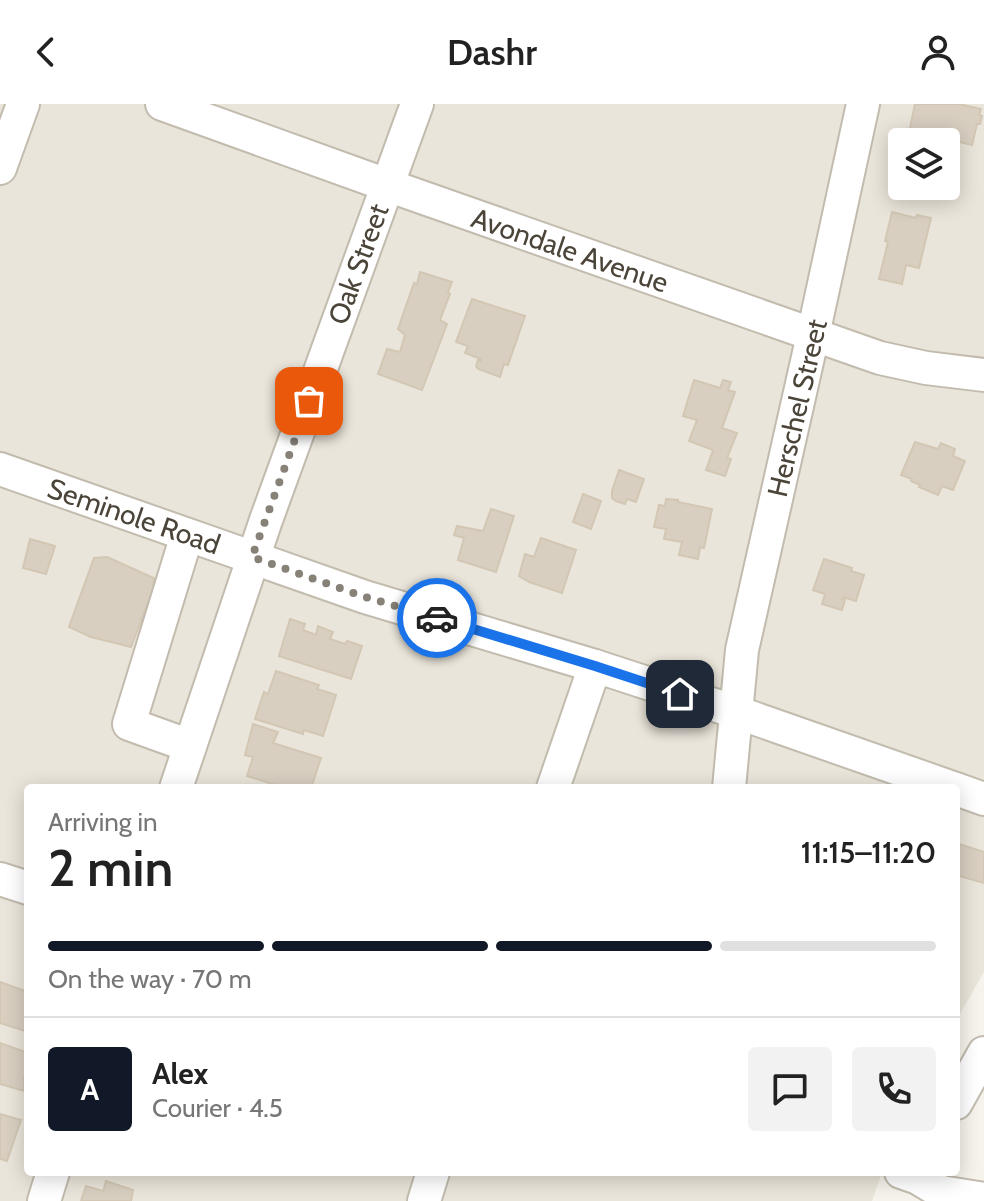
<!DOCTYPE html>
<meta charset="utf-8">
<style>
body{margin:0;font-family:Cabin,sans-serif;background:#f2f2f2;color:#222;height:100vh;display:flex;flex-direction:column;font-size:30px;white-space:nowrap}
*{box-sizing:border-box;margin:0}
p{font-size:26px;color:#767676}
.icon{flex:none;width:44px;height:44px;fill:none;stroke:currentColor;stroke-width:2;stroke-linecap:round;stroke-linejoin:round}
.map{position:relative;flex:1;overflow:hidden}
.sheet{position:absolute;left:24px;top:680px;width:936px;height:392px;display:flex;flex-direction:column;background:#fff;border-radius:8px;box-shadow:0 4px 20px #0003}
.sheet>*{flex:none}
.tools{position:absolute;left:888px;top:24px;display:grid;gap:16px}
.tools a{display:grid;place-items:center;width:72px;height:72px;border-radius:8px;background:#fff;box-shadow:0 4px 20px #0003;font-size:40px}
.pin{position:absolute;display:grid;place-items:center;width:68px;height:68px;color:#fff;margin:-34px;border-radius:16px;box-shadow:0 4px 12px #0006}
.courier{position:absolute;display:grid;place-items:center;width:80px;height:80px;margin:-40px;border:6px solid #1a73e8;border-radius:50%;background:#fff;color:#222;box-shadow:0 2px 10px #0007}
.headline em{font-style:normal;font-weight:600}
.headline div{display:flex;flex-direction:column-reverse}
.headline{display:flex;align-items:center;justify-content:space-between;height:136px;padding:0 24px}
h1{font-size:52px;font-weight:600;line-height:60px}
.bar{display:grid;grid-template-columns:repeat(4,1fr);gap:12px 8px;align-content:center;height:96px;padding:0 24px}
.bar i{height:10px;border-radius:6px;background:#e0e0e0}
.bar .current{background:#111827}
.bar p{grid-column:span 4}
.line{display:flex;align-items:center;gap:20px;padding:0 24px;border-top:2px solid #e0e0e0}
.line div{flex:1}
.round{display:grid;place-items:center;flex:none;width:84px;height:84px;border-radius:8px;background:#f2f2f2}
header{display:flex;justify-content:space-between;align-items:center;height:104px;padding:0 24px;background:#fff;font-size:36px;font-weight:600}
.map>svg:first-child{display:block}
.residential{fill:#eae5da;fill-rule:evenodd}
.building{fill:#d8cfc1;stroke:#d3c7b4;stroke-width:2}
.lines{fill:none;stroke-linecap:round;stroke-linejoin:round}
.minor-casing{stroke:#c2bbae;stroke-width:36}
.minor{stroke:#fff;stroke-width:32}
.done{stroke:#878178;stroke-width:8;stroke-dasharray:0 14.4}
.route{stroke:#1a73e8;stroke-width:10}
.labels{text-anchor:middle;dominant-baseline:central;stroke-width:6;stroke-linejoin:round;paint-order:stroke}
.street-label{font-size:28px;fill:#4b4439;stroke:#fff}
</style>
<header><svg class="icon" aria-label="back" viewBox="0 0 24 24"><path d="M15 5l-7 7 7 7"/></svg>Dashr<svg class="icon" aria-label="person" viewBox="0 0 24 24"><circle cx="12" cy="8" r="4"/><path d="M4 21q1-7 8-7t8 7"/></svg></header>
<div class="map">
<svg width="984" height="1097" viewBox="0 0 984 1097">
<rect width="100%" height="100%" fill="#f6f3ec"/>
<path class="residential" d="M0,0H984V868L956,917V684H28V1068H882L872,1097H0ZM902,38H946V82H902Z"/>
<g class="building">
<path d="M915,0H959L981,5L979,11L982,12L980,20H977L972,41L947,35V38L909,29Z"/>
<path d="M892,108L916,114L917,111L931,114L919,164L906,161L902,180L879,175L888,138L885,137Z"/>
<path d="M420,168L452,178L448,188L450,190L440,216L447,220L422,286L378,270L387,245L400,248L405,231L398,225L414,179L417,180Z"/>
<path d="M472,195L525,212L508,261L504,260L500,273L478,265L476,262L478,256L481,257V255L465,249L468,242L456,238Z"/>
<path d="M694,276L720,284L723,276L731,278L728,286L735,288L722,324L737,329L727,354L731,355L725,372L706,366L713,346L689,337L697,316L683,312Z"/>
<path d="M915,338L938,345L941,339L955,345L953,352L965,357L953,386L942,382L938,391L919,383L920,381L911,377L912,375L901,371Z"/>
<path d="M619,366L644,375L636,398L627,395L625,400L616,397L612,394V387Z"/>
<path d="M583,390L601,397L591,425L573,418Z"/>
<path d="M666,395L678,396V398L712,405L704,444L700,443L698,455L679,451L682,438L664,435L666,425L654,423L659,401L665,402Z"/>
<path d="M491,405L514,412L496,468L458,456L464,434L454,431L457,422L483,427Z"/>
<path d="M541,434L576,446L562,489L529,478L519,472L525,450L534,453Z"/>
<path d="M30,435L55,442L46,470L23,464Z"/>
<path d="M107,453L154,474L153,486L131,543L91,533L69,523L94,454Z"/>
<path d="M824,455L852,464L851,467L864,471L856,497L843,493L842,495L845,496L842,506L822,500L825,490L813,486Z"/>
<path d="M290,515L305,520L303,526L316,531L318,522L333,528L330,535L345,540L347,537L362,542L351,575L279,552Z"/>
<path d="M276,567L319,581L317,585L336,591L323,632L304,626L303,630L255,615L264,588L268,590Z"/>
<path d="M253,620L278,628L273,639L321,654L311,684H285L247,672L253,653L245,651Z"/>
<path d="M956,739L984,748V779L956,771Z"/>
<path d="M0,878L28,888V928L0,919Z"/>
<path d="M0,939L28,949V976L24,974V987L0,980Z"/>
<path d="M0,1010L21,1016L7,1057L0,1055Z"/>
<path d="M106,1077L133,1086L131,1097H81L86,1082L103,1087Z"/>
</g>
<g class="lines">
<defs>
<g id="minor">
<path d="M162,0L387,81L880,254L926,264L984,271"/>
<path d="M0,64L23,0"/>
<path d="M0,365L365,493L595,562L736,608L953,684"/>
<path d="M187,431L129,620L190,642"/>
<path d="M176,684L266,416L417,0"/>
<path d="M553,684L595,562"/>
<path d="M729,684L742,546L813,231L863,0"/>
<path d="M956,685L984,695"/>
<path d="M0,775L28,784"/>
<path d="M956,999L984,949"/>
<path d="M901,1068L918,1074L941,1088L984,1095"/>
<path d="M44,1097L53,1068"/>
<path d="M424,1097L433,1068"/>
</g>
</defs>
<use href="#minor" class="minor-casing"/>
<use href="#minor" class="minor"/>
</g>
<g class="lines">
<path class="done" d="M309,297L252,453L365,493L437,514"/>
<path class="route" d="M437,514L595,562L680,590"/>
</g>
<g class="labels">
<g class="street-label">
<text transform="translate(570 146) rotate(19)">Avondale Avenue</text>
<text transform="translate(358 160) rotate(-70)">Oak Street</text>
<text transform="translate(797 304) rotate(-77)">Herschel Street</text>
<text transform="translate(134 412) rotate(19)">Seminole Road</text>
</g>
</g>
</svg>
<div class="tools">
<a><svg class="icon" aria-label="layers" viewBox="0 0 24 24"><path d="M12 4l9 5-9 5-9-5zM3 14l9 5 9-5"/></svg></a>
</div>
<div class="pin" style="left:309px;top:297px;background:#ea580c"><svg class="icon" aria-label="bag" viewBox="0 0 24 24"><path d="M5 8h14l-1 12H6zM9 8a3 3 0 0 1 6 0"/></svg></div>
<div class="pin" style="left:680px;top:590px;background:#1f2937"><svg class="icon" aria-label="home" viewBox="0 0 24 24"><path d="M3 11l9-7 9 7M6 9v11h12V9"/></svg></div>
<div class="courier" style="left:437px;top:514px"><svg class="icon" aria-label="car" viewBox="0 0 24 24"><path d="M5 17H2v-5l4-1 3-4h7l3 4 3 1v5h-3M9 17h6M6 11h13"/><circle cx="7" cy="17" r="2"/><circle cx="17" cy="17" r="2"/></svg></div>
<section class="sheet">
<div class="headline"><div><h1>2 min</h1><p>Arriving in</p></div><em>11:15–11:20</em></div>
<div class="bar"><i class="current"></i><i class="current"></i><i class="current"></i><i></i><p>On the way · 70 m</p></div>
<div class="line" style="height:144px"><b class="round" style="background:#111827;color:#fff">A</b><div><b>Alex</b><p>Courier · 4.5</p></div><a class="round"><svg class="icon" aria-label="chat" viewBox="0 0 24 24"><path d="M4 5h16v11H9l-5 4z"/></svg></a><a class="round"><svg class="icon" aria-label="phone" viewBox="0 0 24 24"><path d="M5 4h4l2 5-3 2q2 4 5 5l2-3 5 2v4C11 20 4 13 5 4z"/></svg></a></div>
</section>
</div>
